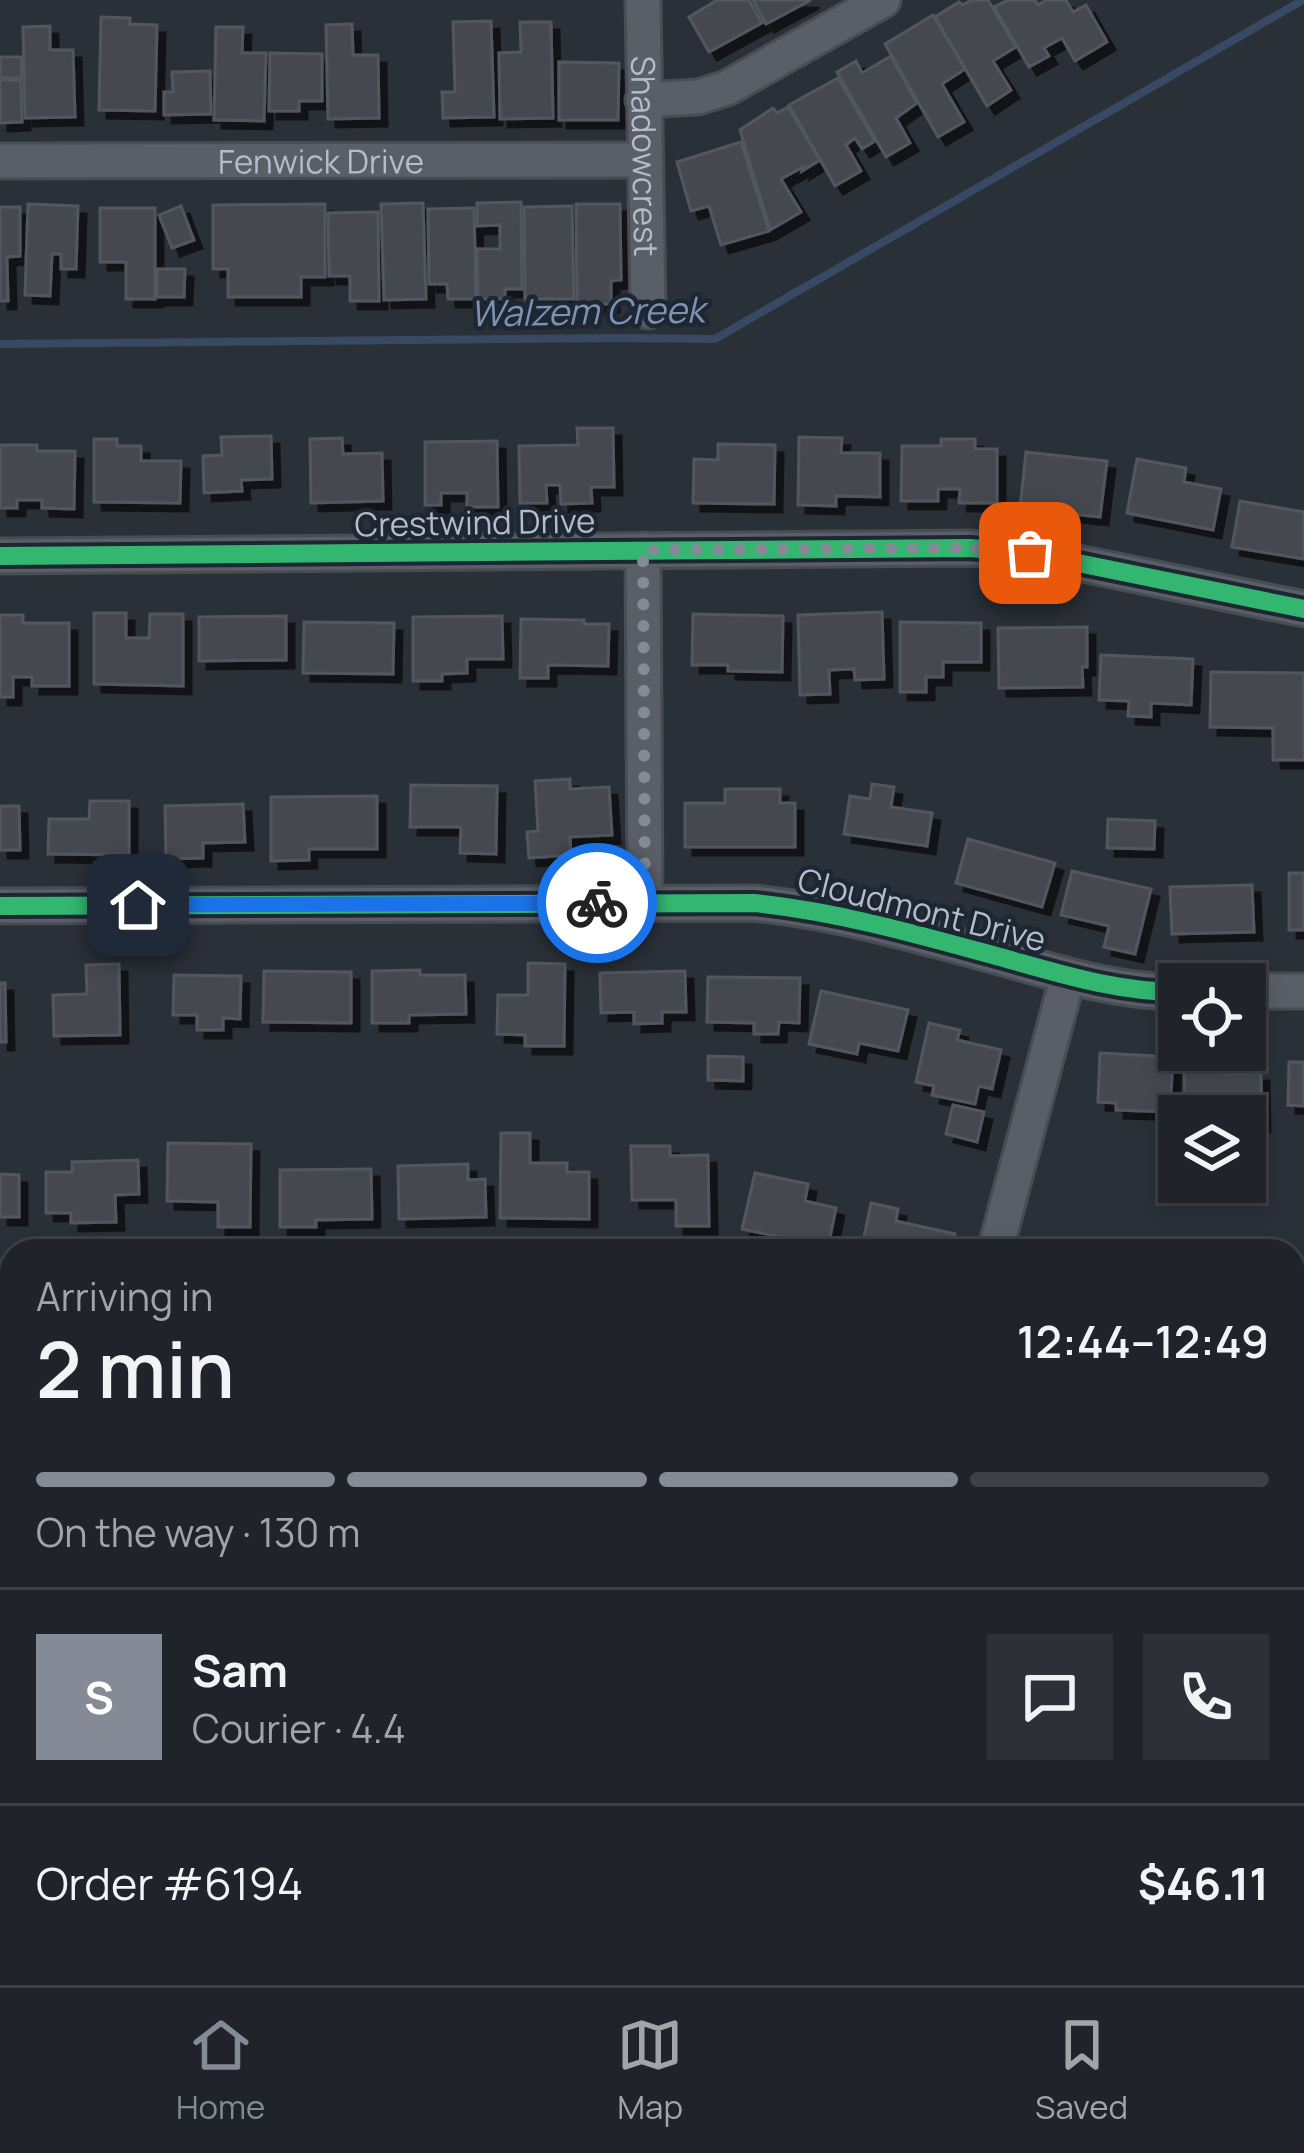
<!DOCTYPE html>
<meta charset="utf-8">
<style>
body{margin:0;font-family:Manrope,sans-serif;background:#2d3036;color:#f1f3f6;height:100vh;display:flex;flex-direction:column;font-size:45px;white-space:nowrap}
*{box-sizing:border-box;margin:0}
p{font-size:39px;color:#a2a4a8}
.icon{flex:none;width:66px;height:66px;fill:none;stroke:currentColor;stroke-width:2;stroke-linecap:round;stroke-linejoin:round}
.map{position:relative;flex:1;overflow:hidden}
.details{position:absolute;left:0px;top:1239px;width:1305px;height:747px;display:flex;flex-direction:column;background:#20242a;border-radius:36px 36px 0 0;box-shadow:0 6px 18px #0003,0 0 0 3px #3d4147}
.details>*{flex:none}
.fabs{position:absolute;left:1158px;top:963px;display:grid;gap:24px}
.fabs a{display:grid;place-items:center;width:108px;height:108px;border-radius:0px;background:#20242a;box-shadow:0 6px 18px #0003,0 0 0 3px #3d4147;font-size:60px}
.pin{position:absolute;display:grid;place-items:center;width:102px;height:102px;color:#fff;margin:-51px;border-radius:24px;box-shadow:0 6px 18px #0006}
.courier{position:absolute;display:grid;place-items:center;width:120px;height:120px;margin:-60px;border:9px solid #1a73e8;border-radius:50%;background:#fff;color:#222;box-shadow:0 3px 15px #0007}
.head em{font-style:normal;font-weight:600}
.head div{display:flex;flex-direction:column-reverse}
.head{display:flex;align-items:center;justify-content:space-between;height:204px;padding:0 36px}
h1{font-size:78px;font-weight:600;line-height:90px}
.bar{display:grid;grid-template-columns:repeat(4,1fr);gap:18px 12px;align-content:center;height:144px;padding:0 36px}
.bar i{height:15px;border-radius:9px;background:#3d4147}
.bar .selected{background:#848b96}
.bar p{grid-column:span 4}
.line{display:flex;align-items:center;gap:30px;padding:0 36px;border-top:3px solid #3d4147}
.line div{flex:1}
.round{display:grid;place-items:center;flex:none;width:126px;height:126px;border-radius:0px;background:#2d3036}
.tab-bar{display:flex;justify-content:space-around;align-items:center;height:168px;border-top:3px solid #3d4147;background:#20242a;font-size:33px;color:#a2a4a8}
.tab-bar a{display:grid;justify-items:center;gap:6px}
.tab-bar .selected{color:#848b96}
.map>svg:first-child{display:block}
.green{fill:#273a3e}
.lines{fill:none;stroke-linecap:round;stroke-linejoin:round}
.stream{stroke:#384963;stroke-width:8}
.building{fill:#444950;stroke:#52575f;stroke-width:3;filter:url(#shadow)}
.minor-casing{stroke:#484c53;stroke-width:39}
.minor{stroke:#5a5e66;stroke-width:33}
.cycleway-casing{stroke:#1d2633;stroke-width:26}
.cycleway{stroke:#33b770;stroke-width:18}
.done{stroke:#848b96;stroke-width:12;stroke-dasharray:0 21.6}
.route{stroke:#1a73e8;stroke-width:15}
.labels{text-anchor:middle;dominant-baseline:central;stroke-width:9;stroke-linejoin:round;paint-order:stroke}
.street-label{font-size:33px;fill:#b4bcc9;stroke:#1d2633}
.water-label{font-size:36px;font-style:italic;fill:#7c92b1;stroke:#1d2633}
</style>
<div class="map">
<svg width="1304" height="1985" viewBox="0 0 1304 1985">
<defs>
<filter id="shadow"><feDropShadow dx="8" dy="8" stdDeviation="0" flood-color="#0009"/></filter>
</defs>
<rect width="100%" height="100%" fill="#2a3038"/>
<path class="green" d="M689,1974H1023L1062,1985H685Z"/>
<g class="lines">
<path class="stream" d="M0,344L620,338L715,339L1303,0"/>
</g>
<g class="building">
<path d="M717,0H749L762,23L709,52L689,17Z"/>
<path d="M753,0H811L766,24Z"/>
<path d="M972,0H988L1016,47L993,61L1011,90L987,106L935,17L959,2L962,5Z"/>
<path d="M1008,0H1035L1038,5L1047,0H1066L1073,12L1086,5L1107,42L1075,61L1062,38L1044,48L1049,56L1029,67L994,7Z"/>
<path d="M933,15L965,69L942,84L964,122L938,137L885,44Z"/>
<path d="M101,17L130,18V24L157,25L155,111L99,110Z"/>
<path d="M491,21L494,117L443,118L442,92H455L453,22Z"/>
<path d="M520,22H551L553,118L500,119L499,53L521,52Z"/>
<path d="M352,24L353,55H378L379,118L328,119L326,25Z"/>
<path d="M50,26V50H73L75,117L25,118L23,27Z"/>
<path d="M216,27H243L242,53H266L264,121L214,120Z"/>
<path d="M270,53L322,54V101H299V111H269Z"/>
<path d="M891,56L917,103L896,118L910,143L886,157L837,72L856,61L862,73Z"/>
<path d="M0,57H21L22,78H0Z"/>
<path d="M559,62L619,63L618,120H559Z"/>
<path d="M210,71L211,114L164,115V92H173L172,72Z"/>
<path d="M838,78L875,141L862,149L855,138L846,145L861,171L835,186L789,105Z"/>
<path d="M0,80H21L22,122L0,123Z"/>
<path d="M788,107L820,160L802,171L803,167L781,179L801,212L770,230L740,130L773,108L777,113Z"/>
<path d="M741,142L769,231L721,245L709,206L691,211L677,162Z"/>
<path d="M521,202L522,289H505V299H478L477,249H500V225L477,226V203Z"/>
<path d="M423,203L426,299L384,300L381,204Z"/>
<path d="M28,204L78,206L76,269H61V254H52L50,296L25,295Z"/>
<path d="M325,204V277H301V297H228V269H213V205Z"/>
<path d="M576,204H620L621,280L611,281V304L577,305Z"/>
<path d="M181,206L194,240L172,248L159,215Z"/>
<path d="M572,206L574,299H525L524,207Z"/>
<path d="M0,207H20V256L7,257L8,301H0Z"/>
<path d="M100,208H155V299H126V262H100Z"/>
<path d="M474,208L476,299H448L447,284H429L428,209Z"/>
<path d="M378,212L379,301H350V276H329L328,213Z"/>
<path d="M157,269H185L184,297H157Z"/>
<path d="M577,428H613L614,487H591L592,503L561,504L560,485H546L547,503H520L519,446L578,445Z"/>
<path d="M271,436L272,479L241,480L242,491L204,493L203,456L222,455L221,437Z"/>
<path d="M799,437L842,438L841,453H880V497L836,496V506L798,505Z"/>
<path d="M342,438L343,454L382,453L383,501L311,503L310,439Z"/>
<path d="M94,439H117V446H141V461H181L180,503L94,502Z"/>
<path d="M941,439H975V449H997V503H959L960,489H938V501H901L902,446H941Z"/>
<path d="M497,441L498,507H467V493H441V505H425V442Z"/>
<path d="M718,444L775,445L774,504L693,503L694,459L718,460Z"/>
<path d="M0,445H37V451H75L74,509L42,508V500H17V508H0Z"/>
<path d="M1026,452L1107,461L1100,517L1020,508Z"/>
<path d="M1137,459L1186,468L1184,482L1221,489L1213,530L1127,513Z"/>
<path d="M1240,501L1304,512V559L1232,547Z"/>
<path d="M882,612L884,679L855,680L854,669L829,670L830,694L800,695L798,615Z"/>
<path d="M94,613H126V638H149L150,614H183V686L94,684Z"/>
<path d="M693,614L783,616L782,672L728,671V665H692Z"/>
<path d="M0,615H23V623H69V686H32V677H13V697H0Z"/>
<path d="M286,616V660L199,661V617Z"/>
<path d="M502,616L503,659H467V673L442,674V681H413V617Z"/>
<path d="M521,619L584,620V624H609L608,666L548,665V678H520Z"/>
<path d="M304,622L394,623L393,674L303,673Z"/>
<path d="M900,622L981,623V662H943V677H926V692H900Z"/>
<path d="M1087,627V667H1082L1083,687L999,688L998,628Z"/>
<path d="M1101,655L1193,659L1191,705L1151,703V717L1128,716L1129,701L1099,700Z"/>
<path d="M1211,672L1304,673V760H1273V728L1210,727Z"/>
<path d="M570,779V789L609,787L612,835L570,837L571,855L529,858L527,832L538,831L535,781Z"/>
<path d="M872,784L894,787L891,807L932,813L927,846L844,834L850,796L870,799Z"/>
<path d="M411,785L497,786L496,854L460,853L461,827H410Z"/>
<path d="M725,789H780V803H795V847H685V803H725Z"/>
<path d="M377,796V849H309V860L271,861V797Z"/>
<path d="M90,801H129V855L48,854L49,819H89Z"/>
<path d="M243,804L245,842L203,843V858L166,859L165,806Z"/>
<path d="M0,806H19L20,850H0Z"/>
<path d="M1108,819L1155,821L1154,849L1107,848Z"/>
<path d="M968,839L1055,863L1042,907L956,883Z"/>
<path d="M1072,871L1151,889L1135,954L1104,947L1109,926L1061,915Z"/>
<rect x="1289" y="873" width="15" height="57"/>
<path d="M1252,885L1254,932L1172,934L1170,887Z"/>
<path d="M528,963L565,964L564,1046H525V1035L497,1034L498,995H528Z"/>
<path d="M119,964L120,1035L54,1036L53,995L87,994L86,965Z"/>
<path d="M420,970V975H465L466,1014L409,1015V1023H372V971Z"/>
<path d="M264,971L351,972V1023L263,1022Z"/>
<path d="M685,971L686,1012H662V1023L634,1024V1012L601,1013L600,973Z"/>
<path d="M174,975L241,976L240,1019L223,1018V1030H197V1015H173Z"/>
<path d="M708,977L800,978L799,1023L779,1022L778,1034H754V1023L707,1022Z"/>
<path d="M0,983H5L6,1042H0Z"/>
<path d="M821,991L908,1010L898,1051L859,1043L857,1054L809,1044Z"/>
<path d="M929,1023L960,1030L957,1040L1001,1050L992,1089L979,1086L975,1104L932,1095L934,1086L916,1082Z"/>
<path d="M1100,1053L1173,1057L1170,1112L1116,1110V1103L1098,1102Z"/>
<path d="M708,1056L743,1057V1081L708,1080Z"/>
<path d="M1184,1059H1221V1074L1261,1073L1262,1124H1245V1116H1185Z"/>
<path d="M1289,1062H1304V1106L1288,1105Z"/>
<path d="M953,1105L984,1112L977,1142L946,1134Z"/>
<path d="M501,1133H530V1163H567V1172H589V1219L500,1218Z"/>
<path d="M168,1143L251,1144L250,1227H218V1202L167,1201Z"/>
<path d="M631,1146H670V1156L708,1155L709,1226H676V1200H632Z"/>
<path d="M138,1160L139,1194L115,1195L116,1222L71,1223V1213H46V1172H72V1162Z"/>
<path d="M468,1164V1180L485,1179L486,1217L399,1219L398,1166Z"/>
<path d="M371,1169L372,1219L316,1220V1227H280V1170Z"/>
<path d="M755,1173L808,1184L805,1201L836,1208L828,1247L742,1229Z"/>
<path d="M0,1174L19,1175V1217H0Z"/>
<path d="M871,1203L898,1209L896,1221L955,1234L952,1251H861Z"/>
<rect x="0" y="1348" width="12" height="45"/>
<path d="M1293,1539L1304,1546V1601L1293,1594Z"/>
<path d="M0,1551L12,1552V1596H0Z"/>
<path d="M0,1725H11L12,1768H0Z"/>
<path d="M1294,1835L1304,1843V1873L1293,1865Z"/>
<path d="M1293,1882L1304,1888V1936L1293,1954Z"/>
<rect x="0" y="1912" width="12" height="42"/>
<path d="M547,1974H594L590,1985H543Z"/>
<path d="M761,1974H801L797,1985H757Z"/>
<path d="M1211,1974H1251L1269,1985H1204Z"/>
</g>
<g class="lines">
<defs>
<g id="minor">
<path id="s1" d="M643,0L648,311"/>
<path d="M643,100L698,97L727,88L883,0"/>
<path id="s2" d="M0,161L644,160"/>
<path d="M643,550L645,902"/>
<path d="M0,556L970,548L1029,553L1304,609"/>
<path d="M0,906L754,903C841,912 923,936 1007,959C1064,975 1119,992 1179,992"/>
<path d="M1245,991H1304"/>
<path d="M995,1251L1068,976"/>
<path d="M0,1278H12"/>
<path d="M1293,1458L1304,1465"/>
<path d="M0,1652H12"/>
<path d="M665,1985L668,1974"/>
</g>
</defs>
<use href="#minor" class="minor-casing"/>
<use href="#minor" class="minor"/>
<defs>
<g id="cycleway">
<path d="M0,556L970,548L1029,553L1304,609"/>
<path d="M0,906L754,903C841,912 923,936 1007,959C1064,975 1119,992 1179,992"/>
</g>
</defs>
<use href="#cycleway" class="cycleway-casing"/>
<use href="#cycleway" class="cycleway"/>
</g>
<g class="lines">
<path class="done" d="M597,903L645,902L643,550L970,548L1030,553"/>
<path class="route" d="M138,905L597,903"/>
</g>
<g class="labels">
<g class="street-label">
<text stroke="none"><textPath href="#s1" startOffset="156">Shadowcrest</textPath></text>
<text stroke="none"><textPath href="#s2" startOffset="321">Fenwick Drive</textPath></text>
<text transform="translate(475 522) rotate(-1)">Crestwind Drive</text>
<text transform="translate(922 909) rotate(14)">Cloudmont Drive</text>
</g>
<g class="water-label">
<text transform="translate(587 311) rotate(-1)">Walzem Creek</text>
</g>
</g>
</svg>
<div class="fabs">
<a><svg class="icon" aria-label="locate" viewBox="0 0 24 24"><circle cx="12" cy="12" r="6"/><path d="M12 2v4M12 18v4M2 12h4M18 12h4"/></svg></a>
<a><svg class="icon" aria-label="layers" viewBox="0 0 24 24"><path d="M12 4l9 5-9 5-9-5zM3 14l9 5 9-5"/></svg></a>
</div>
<div class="pin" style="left:1030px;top:553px;background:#ea580c"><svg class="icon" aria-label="bag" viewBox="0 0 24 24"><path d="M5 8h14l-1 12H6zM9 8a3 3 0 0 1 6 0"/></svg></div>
<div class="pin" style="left:138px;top:905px;background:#1f2937"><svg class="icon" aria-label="home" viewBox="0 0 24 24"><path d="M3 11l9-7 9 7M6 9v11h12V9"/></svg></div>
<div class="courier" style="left:597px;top:903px"><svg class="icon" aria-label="bike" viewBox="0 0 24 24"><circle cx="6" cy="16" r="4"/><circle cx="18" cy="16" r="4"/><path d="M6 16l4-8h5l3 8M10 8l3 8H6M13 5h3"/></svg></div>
<section class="details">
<div class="head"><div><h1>2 min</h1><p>Arriving in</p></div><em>12:44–12:49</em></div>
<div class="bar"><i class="selected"></i><i class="selected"></i><i class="selected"></i><i></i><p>On the way · 130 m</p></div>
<div class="line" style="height:216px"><b class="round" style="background:#848b96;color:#fff">S</b><div><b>Sam</b><p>Courier · 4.4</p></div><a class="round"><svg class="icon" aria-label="chat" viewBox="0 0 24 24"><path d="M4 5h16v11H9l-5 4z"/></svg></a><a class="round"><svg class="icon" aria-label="phone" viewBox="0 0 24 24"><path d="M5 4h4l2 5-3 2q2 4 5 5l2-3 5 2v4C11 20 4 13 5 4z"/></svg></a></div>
<div class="line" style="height:156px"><div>Order #6194</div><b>$46.11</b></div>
</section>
</div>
<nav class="tab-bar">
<a class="selected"><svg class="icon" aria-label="home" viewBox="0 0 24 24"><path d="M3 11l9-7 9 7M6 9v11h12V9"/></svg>Home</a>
<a><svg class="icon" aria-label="map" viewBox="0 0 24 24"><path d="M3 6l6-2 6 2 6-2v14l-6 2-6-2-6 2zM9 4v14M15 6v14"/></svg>Map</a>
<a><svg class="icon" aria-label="saved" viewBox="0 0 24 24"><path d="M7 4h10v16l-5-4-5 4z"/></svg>Saved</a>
</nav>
